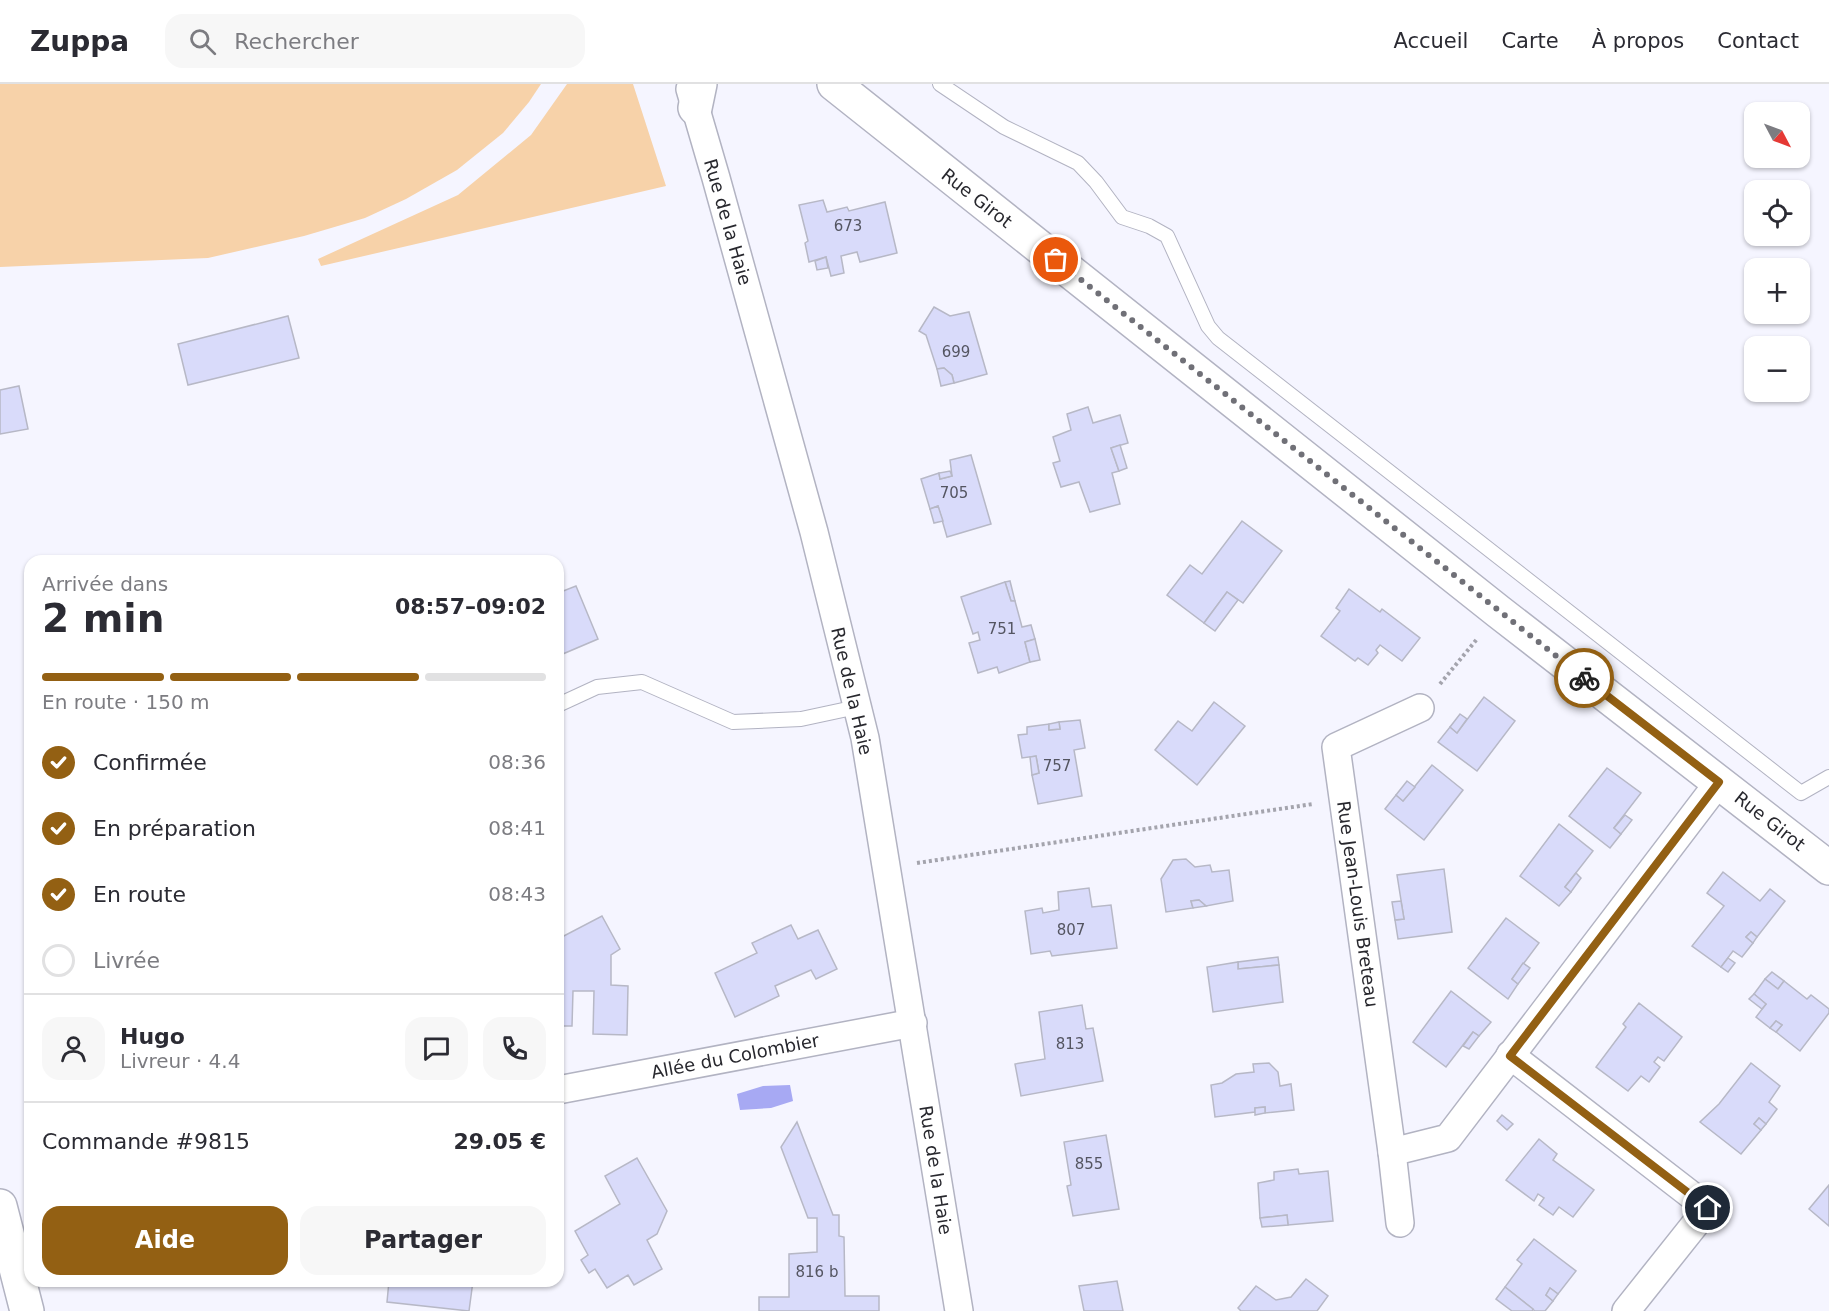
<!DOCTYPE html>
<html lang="fr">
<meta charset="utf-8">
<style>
body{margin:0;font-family:"DejaVu Sans",sans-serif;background:#f7f7f7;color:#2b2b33;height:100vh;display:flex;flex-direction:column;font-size:22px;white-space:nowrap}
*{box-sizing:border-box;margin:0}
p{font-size:20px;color:#7c7c81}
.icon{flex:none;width:33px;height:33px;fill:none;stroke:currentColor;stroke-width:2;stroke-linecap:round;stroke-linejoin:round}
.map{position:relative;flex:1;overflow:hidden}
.drawer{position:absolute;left:24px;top:471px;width:540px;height:732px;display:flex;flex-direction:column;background:#fff;border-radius:18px;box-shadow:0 2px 4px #0004}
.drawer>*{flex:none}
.needle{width:39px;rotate:131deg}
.controls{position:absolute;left:1744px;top:18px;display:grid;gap:12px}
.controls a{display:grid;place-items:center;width:66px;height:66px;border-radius:12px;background:#fff;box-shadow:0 2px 4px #0004;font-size:30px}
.pin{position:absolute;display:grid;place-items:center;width:51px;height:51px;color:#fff;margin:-26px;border:3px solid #fff;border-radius:50%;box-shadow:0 2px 6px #0007}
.courier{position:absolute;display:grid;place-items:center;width:60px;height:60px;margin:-30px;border:4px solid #936013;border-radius:50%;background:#fff;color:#222;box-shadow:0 2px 8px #0007}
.overview em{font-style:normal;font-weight:700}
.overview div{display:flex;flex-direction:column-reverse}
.overview{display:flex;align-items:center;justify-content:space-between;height:102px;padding:0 18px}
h1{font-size:39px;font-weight:700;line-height:45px}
.bar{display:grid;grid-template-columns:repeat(4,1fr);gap:9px 6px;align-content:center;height:72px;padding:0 18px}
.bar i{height:8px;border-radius:4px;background:#e1e1e2}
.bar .active{background:#936013}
.bar p{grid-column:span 4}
.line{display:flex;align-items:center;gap:15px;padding:0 18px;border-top:2px solid #e1e1e2}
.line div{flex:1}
.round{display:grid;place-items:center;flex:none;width:63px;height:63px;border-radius:18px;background:#f7f7f7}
ol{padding:0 18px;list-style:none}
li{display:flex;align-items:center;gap:18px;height:66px}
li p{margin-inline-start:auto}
li .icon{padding:6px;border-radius:50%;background:#936013;color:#fff;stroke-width:4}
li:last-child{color:#7c7c81}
li i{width:33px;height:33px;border:3px solid #e1e1e2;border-radius:50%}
.primary-button{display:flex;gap:12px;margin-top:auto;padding:12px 18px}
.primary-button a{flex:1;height:69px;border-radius:18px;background:#936013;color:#fff;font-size:24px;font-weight:700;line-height:69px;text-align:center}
.primary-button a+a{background:#f7f7f7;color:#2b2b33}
header{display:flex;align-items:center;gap:36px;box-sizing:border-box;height:84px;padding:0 30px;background:#fff;border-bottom:2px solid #e1e1e2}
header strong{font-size:28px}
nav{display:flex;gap:33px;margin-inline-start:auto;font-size:21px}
.search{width:420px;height:54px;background:#f7f7f7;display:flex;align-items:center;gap:15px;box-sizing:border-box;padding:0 21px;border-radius:18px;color:#7c7c81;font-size:22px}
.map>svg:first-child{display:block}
.green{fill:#f7d2a9}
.water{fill:#a7a9f3}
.building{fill:#d9dbfa;stroke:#b7b8c6;stroke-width:1.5}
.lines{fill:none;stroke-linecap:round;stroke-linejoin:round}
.service-casing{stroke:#b2b3c2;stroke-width:16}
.minor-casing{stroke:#b2b3c2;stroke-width:30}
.tertiary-casing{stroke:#b2b3c2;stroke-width:36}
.secondary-casing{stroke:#b2b3c2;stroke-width:36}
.path{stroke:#a4a4ad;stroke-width:4;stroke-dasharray:3 3;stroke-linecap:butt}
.service{stroke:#fff;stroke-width:14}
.minor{stroke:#fff;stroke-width:27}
.tertiary{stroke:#fff;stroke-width:33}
.secondary{stroke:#fff;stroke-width:33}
.done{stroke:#707077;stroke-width:6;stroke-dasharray:0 10.8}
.route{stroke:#936013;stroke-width:8}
.labels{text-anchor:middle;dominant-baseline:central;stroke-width:4.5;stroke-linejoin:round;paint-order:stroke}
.number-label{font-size:15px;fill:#545561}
.street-label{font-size:18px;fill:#28282e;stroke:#fff}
</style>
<header>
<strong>Zuppa</strong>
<div class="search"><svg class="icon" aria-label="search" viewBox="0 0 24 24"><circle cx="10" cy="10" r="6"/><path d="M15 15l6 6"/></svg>Rechercher</div>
<nav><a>Accueil</a><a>Carte</a><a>À propos</a><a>Contact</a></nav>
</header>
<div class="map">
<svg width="1829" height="1227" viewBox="0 0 1829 1227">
<rect width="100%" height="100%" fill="#f5f5ff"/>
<g class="green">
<path d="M0,0H541L529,18L503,49L457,86L406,115L365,134L304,152L208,174L0,183Z"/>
<path d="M567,0H633L666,102L321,182L318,175L458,111L531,51Z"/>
</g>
<path class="water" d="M790,1001L793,1017L771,1024L740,1026L737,1010L763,1002Z"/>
<g class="building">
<path d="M823,116L827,128L847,123L849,127L885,118L897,169L860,178L857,168L841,172L844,189L831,192L826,173L809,178L805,159L808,157L799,121Z"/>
<path d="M826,173L828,184L817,186L815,177Z"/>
<path d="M934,223L950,232L969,228L987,290L954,299L952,291L944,284L937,285L926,251L919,247Z"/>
<path d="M288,232L299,274L188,301L178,260Z"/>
<path d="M944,284L952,291L954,299L941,302L937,285Z"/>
<path d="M19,302L28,345L0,350V306Z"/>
<path d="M1088,323L1093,339L1120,331L1128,359L1111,364L1119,387L1112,389L1120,420L1090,428L1079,398L1061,403L1053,379L1060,377L1053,353L1071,346L1067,330Z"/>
<path d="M1120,361L1127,384L1119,387L1111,364Z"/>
<path d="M971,371L991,440L947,453L938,422L930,425L921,395L939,389L940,395L952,392L950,376Z"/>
<path d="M950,387L952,392L940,395L939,389Z"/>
<path d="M938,422L943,437L934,439L930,425Z"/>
<path d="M1242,437L1282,467L1243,519L1227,508L1204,539L1167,511L1190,481L1202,490Z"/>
<path d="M1010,497L1015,517H1011L1005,498Z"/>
<path d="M1005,498L1011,517H1015L1022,543L1031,541L1035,555L1025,558L1030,578L999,589L997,583L978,589L969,559L980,556L978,548L973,550L961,513Z"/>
<path d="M576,502L598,555L558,572V509Z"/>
<path d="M1349,505L1380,528L1382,525L1420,554L1402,577L1380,561L1376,566L1378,569L1368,581L1358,574L1355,577L1321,552L1340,527L1336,524Z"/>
<path d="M1227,508L1238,516L1215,547L1204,539Z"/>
<path d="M1035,555L1040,576L1030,578L1025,558Z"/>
<path d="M1484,613L1515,637L1477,687L1438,658L1450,643L1457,649Z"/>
<path d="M1214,618L1245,642L1197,701L1155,666L1178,637L1192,647Z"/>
<path d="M1460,630L1467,635L1457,649L1450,643Z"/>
<path d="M1080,636L1085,664L1074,666L1082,712L1038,720L1032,691L1039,689L1036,672L1022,674L1018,651L1027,650V643L1049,640V646L1060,645L1059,638Z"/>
<path d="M1059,638L1060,645L1049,646V640Z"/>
<path d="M1036,672L1039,689L1032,691L1030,673Z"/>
<path d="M1432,681L1463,706L1424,756L1385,725L1396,711L1403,717Z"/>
<path d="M1607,684L1641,709L1614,744L1621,750L1610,764L1569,732Z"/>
<path d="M1407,697L1415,703L1403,717L1396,711Z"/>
<path d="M1625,731L1632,736L1621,750L1614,744Z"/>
<path d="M1559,740L1593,767L1565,803L1571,808L1559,822L1520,792Z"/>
<path d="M1186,775L1195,783L1210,781L1212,788L1229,786L1233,817L1206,822L1199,816L1191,817L1193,824L1166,828L1161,795L1173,776Z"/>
<path d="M1444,785L1452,848L1398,855L1395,836L1404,835L1397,791Z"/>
<path d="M1723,788L1760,817L1770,805L1785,817L1757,853L1751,848L1746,853L1753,859L1742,873L1733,867L1721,883L1692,862L1724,822L1707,809Z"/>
<path d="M1576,789L1581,794L1571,808L1565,803Z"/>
<path d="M1089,804L1092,823L1111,821L1117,864L1052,872L1050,867L1031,870L1025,827L1042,824L1043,829L1059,826L1058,808Z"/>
<path d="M1199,816L1206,822L1193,824L1191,817Z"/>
<path d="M1401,817L1404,835L1395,836L1392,818Z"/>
<path d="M602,832L620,865L611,871V901L628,902L627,951L593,950L594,907H573L572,942H558V855Z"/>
<path d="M1506,834L1539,859L1512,895L1518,900L1508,915L1468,884Z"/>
<path d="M791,841L798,855L818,846L837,885L816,895L811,886L775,902L779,912L735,933L715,889L757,869L752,859Z"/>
<path d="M1751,848L1757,853L1753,859L1746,853Z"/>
<path d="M1278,873L1279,881L1238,885V878Z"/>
<path d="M1728,874L1735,879L1728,888L1721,883Z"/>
<path d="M1238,878V885L1279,881L1283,918L1213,928L1207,883Z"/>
<path d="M1523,879L1530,884L1518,900L1512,895Z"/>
<path d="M1772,888L1784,897L1778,905L1765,895Z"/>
<path d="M1765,895L1778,905L1784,897L1807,915L1811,911L1829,925V929L1800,967L1776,948L1782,941L1776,937L1770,944L1756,933L1766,920L1754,910Z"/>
<path d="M1451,907L1491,938L1479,952L1473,948L1446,983L1413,958Z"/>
<path d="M1754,910L1766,920L1762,925L1749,915Z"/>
<path d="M1639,919L1682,953L1664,977L1658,973L1654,978L1660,983L1649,998L1641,992L1628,1007L1596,983L1626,943L1623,940Z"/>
<path d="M1082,921L1086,945L1093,944L1103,997L1021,1012L1015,980L1045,975L1039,928Z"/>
<path d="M1776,937L1782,941L1776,948L1770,944Z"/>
<path d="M1473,948L1479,952L1469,965L1463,962Z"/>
<path d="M1269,979L1278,988L1280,1002L1291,1000L1294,1026L1265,1029V1023L1255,1024V1028L1215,1033L1211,1001L1222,999L1236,990L1254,988L1253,980Z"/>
<path d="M1751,979L1780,1002L1769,1018L1777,1025L1766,1040L1759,1034L1754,1040L1761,1046L1741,1070L1700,1038L1719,1020Z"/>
<path d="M1265,1023V1029L1255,1031V1024Z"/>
<path d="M1502,1031L1513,1040L1507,1046L1497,1037Z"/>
<path d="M1759,1034L1766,1040L1761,1046L1754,1040Z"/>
<path d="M797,1038L833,1131H839V1152L844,1153L845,1212H879V1227H759V1213H789V1170L817,1168V1134H808L781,1063Z"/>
<path d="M1106,1051L1119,1125L1073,1132L1067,1102L1071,1101L1064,1058Z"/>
<path d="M1539,1055L1557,1070L1553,1076L1594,1106L1573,1133L1559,1123L1553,1131L1539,1121L1544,1114L1538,1110L1534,1117L1506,1096Z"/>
<path d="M637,1074L667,1127L657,1150L647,1156L662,1185L634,1201L628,1191L607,1204L595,1185L589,1189L581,1176L588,1171L575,1147L620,1120L605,1092Z"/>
<path d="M1298,1085L1299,1090L1328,1087L1333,1137L1288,1141L1287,1131L1260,1134L1258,1099L1274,1096V1088Z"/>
<path d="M1829,1101V1142L1809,1125Z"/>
<path d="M1287,1131L1288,1141L1262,1143L1260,1134Z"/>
<path d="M1534,1155L1576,1187L1558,1210L1550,1204L1546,1211L1553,1217L1545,1227H1535L1505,1203L1522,1180L1517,1176Z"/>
<path d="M1306,1195L1328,1212L1317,1227H1241L1238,1224L1256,1202L1276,1216L1291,1213Z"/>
<path d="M389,1197H473L469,1227L387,1218Z"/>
<path d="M1117,1197L1123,1227H1084L1079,1202Z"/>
<path d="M1505,1203L1533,1225L1532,1227H1512L1496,1215Z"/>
<path d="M1550,1204L1558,1210L1553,1217L1546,1211Z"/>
</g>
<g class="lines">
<defs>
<g id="service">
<path d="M940,0L1004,43L1078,79L1096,98L1122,133L1149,142L1167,152L1208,242L1218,254L1801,709L1829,693"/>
<path d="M558,621L597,603L642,598L733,638L801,635L857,623"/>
</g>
<g id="minor">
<path d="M690,5L716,94L814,448L865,654L959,1227"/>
<path d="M1510,971L1708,1124L1626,1227"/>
<path d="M558,1006L913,939"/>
<path d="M1392,1068L1448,1054L1719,698"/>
<path d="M1400,1139L1392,1068L1336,663L1420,624"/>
</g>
<g id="tertiary">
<path d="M834,0L1499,528L1829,784"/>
<path d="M695,24L700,0"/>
</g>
<path id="secondary" d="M0,1122L27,1227"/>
</defs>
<use href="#service" class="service-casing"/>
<use href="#minor" class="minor-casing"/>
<use href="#tertiary" class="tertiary-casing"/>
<use href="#secondary" class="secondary-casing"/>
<g class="path">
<path d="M1440,600L1477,555"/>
<path d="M917,779L1313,720"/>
</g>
<use href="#service" class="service"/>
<use href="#minor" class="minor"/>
<use href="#tertiary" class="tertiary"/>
<use href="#secondary" class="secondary"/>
</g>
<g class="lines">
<path class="done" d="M1056,176L1584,594"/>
<path class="route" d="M1584,594L1719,698L1510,972L1708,1124"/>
</g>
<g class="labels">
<g class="number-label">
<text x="848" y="142">673</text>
<text x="956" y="268">699</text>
<text x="954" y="409">705</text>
<text x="1002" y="545">751</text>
<text x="1057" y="682">757</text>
<text x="1071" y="846">807</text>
<text x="1070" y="960">813</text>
<text x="1089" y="1080">855</text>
<text x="817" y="1188">816 b</text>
</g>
<g class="street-label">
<text transform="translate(977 114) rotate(38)">Rue Girot</text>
<text transform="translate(728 138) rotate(74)">Rue de la Haie</text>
<text transform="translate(852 607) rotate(77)">Rue de la Haie</text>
<text transform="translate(1770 737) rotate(38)">Rue Girot</text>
<text transform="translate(1358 820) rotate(82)">Rue Jean-Louis Breteau</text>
<text transform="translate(735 972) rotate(-11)">Allée du Colombier</text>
<text transform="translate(936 1086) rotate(81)">Rue de la Haie</text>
</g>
</g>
</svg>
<div class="controls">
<a><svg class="needle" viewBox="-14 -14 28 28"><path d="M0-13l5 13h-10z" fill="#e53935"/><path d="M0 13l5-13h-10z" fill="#7c7c81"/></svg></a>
<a><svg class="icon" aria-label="locate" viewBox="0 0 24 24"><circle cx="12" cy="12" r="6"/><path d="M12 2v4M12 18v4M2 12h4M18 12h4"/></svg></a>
<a>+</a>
<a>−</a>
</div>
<div class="pin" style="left:1056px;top:176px;background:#ea580c"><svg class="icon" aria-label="bag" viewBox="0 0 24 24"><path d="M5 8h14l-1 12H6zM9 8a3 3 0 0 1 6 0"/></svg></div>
<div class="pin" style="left:1708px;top:1124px;background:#1f2937"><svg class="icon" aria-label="home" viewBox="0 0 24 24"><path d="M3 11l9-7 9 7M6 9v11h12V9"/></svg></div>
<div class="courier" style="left:1584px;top:594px"><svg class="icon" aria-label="bike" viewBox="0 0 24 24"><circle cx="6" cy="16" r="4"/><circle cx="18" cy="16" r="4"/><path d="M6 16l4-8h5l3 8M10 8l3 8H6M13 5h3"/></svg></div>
<section class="drawer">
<div class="overview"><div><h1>2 min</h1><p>Arrivée dans</p></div><em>08:57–09:02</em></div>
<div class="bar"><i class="active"></i><i class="active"></i><i class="active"></i><i></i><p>En route · 150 m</p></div>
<ol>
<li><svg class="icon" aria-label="check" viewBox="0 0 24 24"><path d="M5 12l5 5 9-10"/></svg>Confirmée<p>08:36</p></li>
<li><svg class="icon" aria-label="check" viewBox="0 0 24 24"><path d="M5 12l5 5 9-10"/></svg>En préparation<p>08:41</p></li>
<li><svg class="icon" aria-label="check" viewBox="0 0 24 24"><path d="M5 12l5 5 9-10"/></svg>En route<p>08:43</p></li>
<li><i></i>Livrée</li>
</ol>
<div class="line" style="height:108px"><a class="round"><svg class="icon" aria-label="person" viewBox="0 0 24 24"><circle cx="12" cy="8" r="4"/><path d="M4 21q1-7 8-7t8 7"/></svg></a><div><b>Hugo</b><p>Livreur · 4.4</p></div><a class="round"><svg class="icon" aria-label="chat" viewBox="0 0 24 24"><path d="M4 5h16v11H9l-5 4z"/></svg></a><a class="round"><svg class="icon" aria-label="phone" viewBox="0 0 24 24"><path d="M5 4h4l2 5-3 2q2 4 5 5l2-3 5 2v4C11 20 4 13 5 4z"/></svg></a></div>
<div class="line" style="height:78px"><div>Commande #9815</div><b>29.05 €</b></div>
<div class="primary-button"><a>Aide</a><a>Partager</a></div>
</section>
</div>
